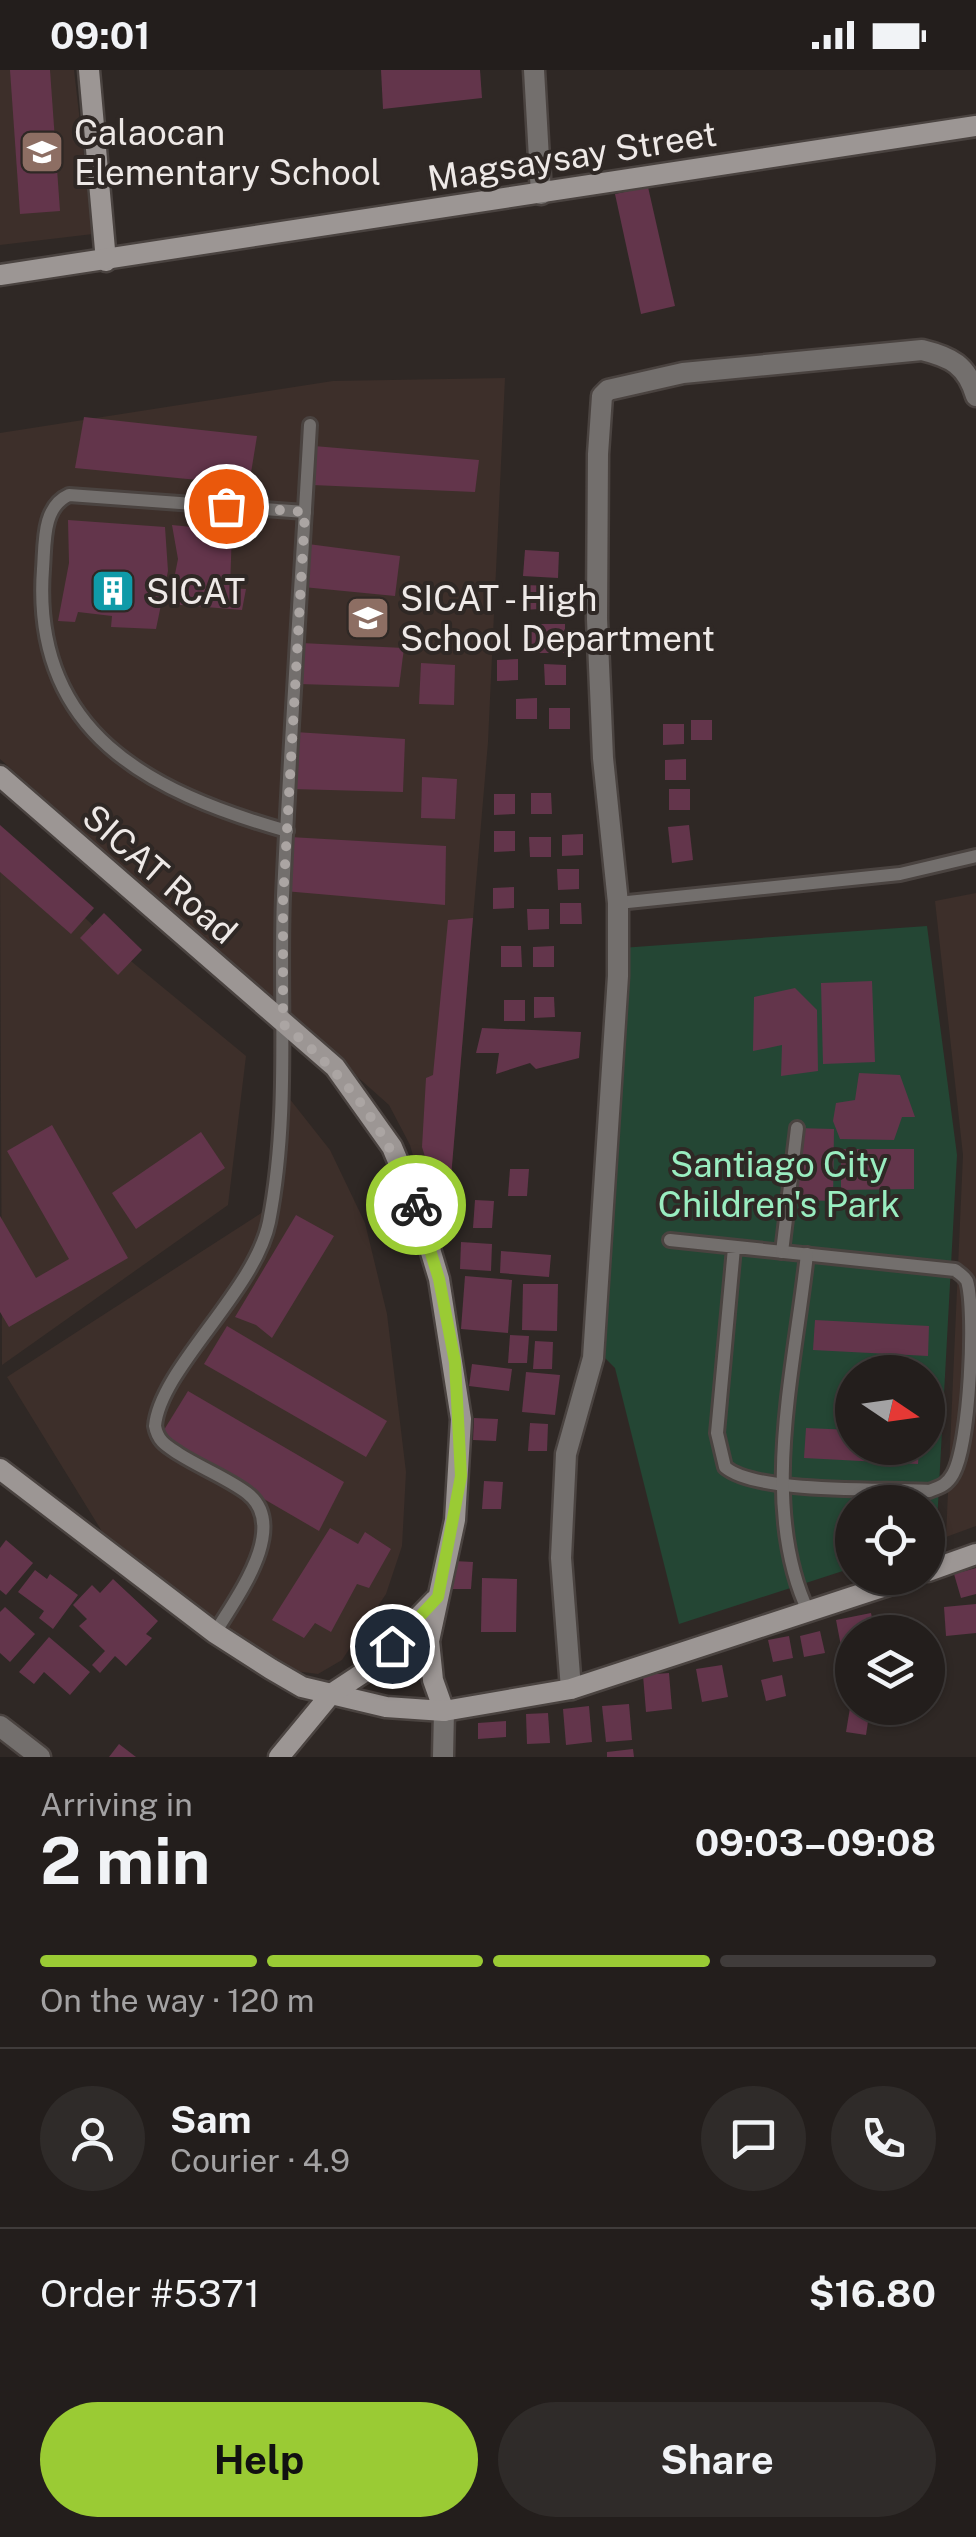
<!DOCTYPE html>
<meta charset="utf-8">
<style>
body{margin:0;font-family:"Public Sans",sans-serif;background:#2f2b29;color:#f1f3f6;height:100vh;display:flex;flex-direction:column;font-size:38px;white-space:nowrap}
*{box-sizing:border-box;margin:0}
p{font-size:32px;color:#a3a2a3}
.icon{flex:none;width:55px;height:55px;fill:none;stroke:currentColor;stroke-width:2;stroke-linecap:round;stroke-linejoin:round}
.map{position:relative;height:1687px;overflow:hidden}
.panel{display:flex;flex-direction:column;background:#231e1c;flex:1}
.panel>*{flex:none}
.needle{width:65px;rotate:103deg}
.buttons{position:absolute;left:835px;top:1285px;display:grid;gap:20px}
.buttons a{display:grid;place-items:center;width:110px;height:110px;border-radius:50%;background:#231e1c;box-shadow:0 2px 8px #0004,0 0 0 2px #403c3b;font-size:50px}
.pin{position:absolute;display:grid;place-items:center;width:85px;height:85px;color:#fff;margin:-42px;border:5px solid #fff;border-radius:50%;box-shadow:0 2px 10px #0007}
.courier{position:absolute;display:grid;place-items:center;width:100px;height:100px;margin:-50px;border:8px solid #9acb34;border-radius:50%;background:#fff;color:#222;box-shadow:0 2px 12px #0007}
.headline em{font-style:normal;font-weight:700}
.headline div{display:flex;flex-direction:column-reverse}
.headline{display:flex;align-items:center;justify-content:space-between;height:170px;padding:0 40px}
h1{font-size:65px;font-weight:700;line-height:75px}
.bar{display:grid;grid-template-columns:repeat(4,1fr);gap:15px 10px;align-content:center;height:120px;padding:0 40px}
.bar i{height:12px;border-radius:8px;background:#403c3b}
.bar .current{background:#9acb34}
.bar p{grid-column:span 4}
.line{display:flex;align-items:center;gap:25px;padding:0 40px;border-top:2px solid #403c3b}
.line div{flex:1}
.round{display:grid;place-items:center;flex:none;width:105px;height:105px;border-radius:52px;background:#2f2b29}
.button{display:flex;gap:20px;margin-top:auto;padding:20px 40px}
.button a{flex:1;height:115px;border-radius:60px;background:#9acb34;color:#111;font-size:40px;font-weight:700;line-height:115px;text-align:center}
.button a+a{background:#2f2b29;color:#f1f3f6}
.status{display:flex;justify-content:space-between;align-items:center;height:70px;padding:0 50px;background:#231e1c;direction:ltr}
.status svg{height:28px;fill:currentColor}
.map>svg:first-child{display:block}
.built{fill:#3d2f2a}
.green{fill:#244634;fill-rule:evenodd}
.building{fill:#63354b}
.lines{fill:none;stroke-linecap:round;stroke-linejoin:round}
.lane-casing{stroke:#4a4340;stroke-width:18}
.street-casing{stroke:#4a4340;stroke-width:25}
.secondary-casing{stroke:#4a4340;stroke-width:25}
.lane{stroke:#736f6d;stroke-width:12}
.street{stroke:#736f6d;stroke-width:20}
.secondary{stroke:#9c9694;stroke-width:20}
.done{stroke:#aba5a3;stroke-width:10;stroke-dasharray:0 18}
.route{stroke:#9acb34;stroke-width:12}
.labels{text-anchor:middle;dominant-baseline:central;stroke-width:8;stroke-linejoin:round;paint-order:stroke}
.poi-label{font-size:35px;fill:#eee9e7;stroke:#2f2825;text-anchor:start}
.street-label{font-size:35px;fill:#eee9e7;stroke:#2f2825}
.park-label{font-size:35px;fill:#99edc0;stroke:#2f2825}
</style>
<div class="status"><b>09:01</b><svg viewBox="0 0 49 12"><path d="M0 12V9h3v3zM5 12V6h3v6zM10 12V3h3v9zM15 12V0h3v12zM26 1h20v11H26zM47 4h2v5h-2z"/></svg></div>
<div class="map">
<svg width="976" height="1687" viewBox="0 0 976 1687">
<rect width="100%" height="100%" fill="#2f2825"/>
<g class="built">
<path d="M0,0H74L93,164L0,175Z"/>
<path d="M505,308L488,672L451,1107L420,1110L410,1075L389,1035L0,689V363L333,311Z"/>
<path d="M0,767L126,887L246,986L228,1135L2,1295Z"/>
<path d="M976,823V1456L946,1467L963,1085L935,831Z"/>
<path d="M285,1023L330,1080L365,1153L387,1244L406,1402L402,1476L386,1524L342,1590L318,1604L295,1601L186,1536L114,1481L7,1307L269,1138Z"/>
</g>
<path class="green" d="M927,856L957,1085L936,1471L928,1474V1432H852V1498L679,1554L615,1298L599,1282L621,878ZM852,1302H928V1378H852Z"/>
<g class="building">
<path d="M10,0H50L60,141L20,144Z"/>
<path d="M381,0H480L482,28L383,39Z"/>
<path d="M648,117L675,236L641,244L615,124Z"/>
<path d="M84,347L257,366L249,415L75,398Z"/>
<path d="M314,376L479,390L475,422L312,415Z"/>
<path d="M68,450L165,457L168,501L156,559L111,557L112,546L78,542L75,552L58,551L69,493Z"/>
<path d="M172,455L232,461L230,518L246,519L242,540L169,534L178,489Z"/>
<path d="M308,474L400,486L395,526L303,517Z"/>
<path d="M525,480L559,482L558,508L523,506Z"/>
<path d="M524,515L556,516V538L523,540Z"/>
<rect x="529" y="554" width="36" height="29"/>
<path d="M301,573L404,578L399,617L298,614Z"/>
<path d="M518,589V610L497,611V590Z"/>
<path d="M421,593L455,595L454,635L419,634Z"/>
<path d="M544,594L566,595V615H545Z"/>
<path d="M537,628V649H516V629Z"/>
<rect x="549" y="638" width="21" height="21"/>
<rect x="691" y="650" width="21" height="20"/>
<path d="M663,654H684V674L663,675Z"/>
<path d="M295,662L405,669L403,722L292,719Z"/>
<path d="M686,689V710H665V690Z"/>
<path d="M422,707L457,709L455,749L421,748Z"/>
<rect x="669" y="719" width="21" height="21"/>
<path d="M531,723H551L552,744H531Z"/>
<path d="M494,724H515V744L494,745Z"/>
<path d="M0,755L94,838L71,864L0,802Z"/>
<path d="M689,755L693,790L672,793L668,757Z"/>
<path d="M494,761H515V781L494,782Z"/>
<path d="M583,764V785L562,786V765Z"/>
<path d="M290,767L446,776L445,835L284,821Z"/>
<path d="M529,767H551V787H530Z"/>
<path d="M557,799H579V819L558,820Z"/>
<path d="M514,817V838L493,839V818Z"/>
<path d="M560,833H581L582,854H560Z"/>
<path d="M527,839H549V859L528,860Z"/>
<path d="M104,843L142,880L118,905L80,868Z"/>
<path d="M473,848L451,1107L432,1109L422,1077L426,1008L433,1005L448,850Z"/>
<path d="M501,876H521L522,897H501Z"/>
<path d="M554,876V897H533V877Z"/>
<path d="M872,911L875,992L823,994L821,913Z"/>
<path d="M795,918L817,940L818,1001L781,1006L782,975L753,981L754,927Z"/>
<path d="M534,927H554L555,947L534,948Z"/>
<rect x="504" y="930" width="21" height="21"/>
<path d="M482,958L581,962L579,988L536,999L530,993L496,1004L499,983H476Z"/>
<path d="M859,1003L900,1005L915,1047H902L894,1070L840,1069L833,1051L836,1033L855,1030Z"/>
<path d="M52,1055L128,1188L9,1257L0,1242V1146L36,1208L69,1189L7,1081Z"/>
<path d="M797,1058L834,1059L833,1131L796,1130Z"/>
<path d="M201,1062L225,1098L136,1159L112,1123Z"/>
<path d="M841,1079H914V1119L841,1120Z"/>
<path d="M510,1099H529L527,1126H508Z"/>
<path d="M475,1130L494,1131L492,1158H473Z"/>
<path d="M296,1145L334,1166L272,1268L256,1255L235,1247Z"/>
<path d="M461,1172L492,1174L491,1201L460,1199Z"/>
<path d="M501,1181L551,1185L549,1207L500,1203Z"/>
<path d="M465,1206L512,1210L508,1263L461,1259Z"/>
<path d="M523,1214H558L557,1261L522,1260Z"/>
<path d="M815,1250L929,1256L928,1286L813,1280Z"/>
<path d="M227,1256L387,1351L366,1387L204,1294Z"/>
<path d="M510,1265L529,1266L527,1293H508Z"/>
<path d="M535,1271L553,1272L552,1299H533Z"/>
<path d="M472,1294L512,1299L509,1321L469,1316Z"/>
<path d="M526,1302L560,1305L555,1345L522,1342Z"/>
<path d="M188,1321L344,1412L319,1461L159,1368Z"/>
<path d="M474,1348L498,1349L496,1371L473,1370Z"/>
<path d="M530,1353L548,1354L547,1381H528Z"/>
<path d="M806,1358L852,1360V1378H919L918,1394L804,1388Z"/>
<path d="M484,1411L503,1412L501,1439H482Z"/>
<path d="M330,1458L358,1474L365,1462L391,1479L369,1518L357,1514L331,1562L315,1553L304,1568L272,1550Z"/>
<path d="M6,1470L33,1493L6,1525L0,1520V1478Z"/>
<path d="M454,1491L473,1492L471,1519H452Z"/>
<path d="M976,1498V1524L961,1528L954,1504Z"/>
<path d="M35,1500L47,1509L50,1504L78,1525L53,1559L39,1548L44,1541L18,1522Z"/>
<path d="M482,1508L517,1509L516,1562H481Z"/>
<path d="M113,1509L158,1551L146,1564L152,1568L126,1596L115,1586L100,1603L92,1595L105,1581L79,1556L87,1549L73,1535L92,1515L100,1523Z"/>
<path d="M976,1534V1563L946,1566L944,1537Z"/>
<path d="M5,1537L35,1564L10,1592L0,1583V1542Z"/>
<path d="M871,1543L875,1562H852V1596L845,1597L836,1550Z"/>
<path d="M820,1561L825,1583L804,1587L800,1566Z"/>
<path d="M789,1566L793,1588L773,1592L768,1570Z"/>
<path d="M49,1567L90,1602L70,1625L44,1602L34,1614L19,1602Z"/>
<path d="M722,1595L728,1627L702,1632L696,1599Z"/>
<path d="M669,1603L672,1639L646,1642L643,1605Z"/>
<path d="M852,1603V1623L845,1624L843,1605Z"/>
<path d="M782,1605L786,1626L766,1631L761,1610Z"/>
<path d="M629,1634L632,1670L606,1672L602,1636Z"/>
<path d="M589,1636L592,1672L566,1675L563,1639Z"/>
<path d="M850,1638H870L866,1665L846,1662Z"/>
<path d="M548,1643L550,1673L527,1674L526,1644Z"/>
<path d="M506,1651V1667L478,1669V1653Z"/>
<path d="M119,1674L136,1687H109Z"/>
<path d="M633,1679L634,1687H607V1682Z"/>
</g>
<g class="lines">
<defs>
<g id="lane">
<path d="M287,761C149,722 31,662 43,499C45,473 42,437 69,425L305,442"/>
<path d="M618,833L900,804L976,786"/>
<path d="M670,1170L955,1200C959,1203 964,1206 967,1211C976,1240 970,1374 953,1404C947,1415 940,1417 929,1421C884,1418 756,1424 725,1397L717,1363L734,1178"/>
<path d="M782,1182L797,1058"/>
<path d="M807,1184C795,1297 758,1438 809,1543"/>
<path d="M215,1563C235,1529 291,1457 247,1423C227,1408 201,1398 179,1384C167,1376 158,1372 155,1356C160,1299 255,1221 269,1152C290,1045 279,933 283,826C290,669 301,512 310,355"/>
</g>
<g id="street">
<path d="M534,0L541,124"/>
<path d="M571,1619L561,1488L566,1384L593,1288L618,906V833L603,688L597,549L598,384L602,326L608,320L683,303L922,280C951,287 967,295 976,326"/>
<path d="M0,1656L40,1687"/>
<path d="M443,1687L444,1641"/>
</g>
<g id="secondary">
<path d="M89,0L106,191"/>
<path d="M0,205L976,56"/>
<path d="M0,706L335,997L392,1077L418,1139L439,1209L461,1349L455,1450L429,1571L433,1610L444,1641"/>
<path d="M0,1399L215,1563L271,1599L302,1617L386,1637L444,1641L571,1619L910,1508"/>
<path d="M928,1501L976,1484"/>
<path d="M279,1687L331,1624L366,1601L435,1530"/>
</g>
</defs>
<use href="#lane" class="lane-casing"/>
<use href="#street" class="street-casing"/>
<use href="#secondary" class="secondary-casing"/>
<use href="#lane" class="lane"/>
<use href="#street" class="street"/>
<use href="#secondary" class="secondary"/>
</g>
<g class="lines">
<path class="done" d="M226,436L305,442L283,831V954C350,1010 383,1054 416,1135"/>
<path class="route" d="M392,1576L438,1527L461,1406L455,1292L439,1209L416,1135"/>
</g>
<defs>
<symbol id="school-square" viewBox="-11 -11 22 22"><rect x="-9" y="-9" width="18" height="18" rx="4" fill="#8d6e63" stroke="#2f2825"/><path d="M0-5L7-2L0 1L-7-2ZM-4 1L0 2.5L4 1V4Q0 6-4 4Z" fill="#fff"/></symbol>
<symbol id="building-square" viewBox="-11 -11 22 22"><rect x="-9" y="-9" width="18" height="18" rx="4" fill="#0f9aa8" stroke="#2f2825"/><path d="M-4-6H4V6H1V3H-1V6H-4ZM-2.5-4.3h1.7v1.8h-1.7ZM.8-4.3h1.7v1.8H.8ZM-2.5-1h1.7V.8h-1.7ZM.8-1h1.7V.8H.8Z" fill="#fff"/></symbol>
</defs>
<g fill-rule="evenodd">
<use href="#school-square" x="17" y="57" width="50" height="50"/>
<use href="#building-square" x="88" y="496" width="50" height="50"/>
<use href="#school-square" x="343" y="523" width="50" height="50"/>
</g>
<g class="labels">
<g class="poi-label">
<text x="74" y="62">Calaocan<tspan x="74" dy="40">Elementary School</tspan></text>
<text x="146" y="521">SICAT</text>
<text x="400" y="528">SICAT - High<tspan x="400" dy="40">School Department</tspan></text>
</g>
<g class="street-label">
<text transform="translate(572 86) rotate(-9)">Magsaysay Street</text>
<text transform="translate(160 804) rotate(41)">SICAT Road</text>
</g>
<g class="park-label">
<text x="779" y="1094">Santiago City<tspan x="779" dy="40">Children's Park</tspan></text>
</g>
</g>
</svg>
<div class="buttons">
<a><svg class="needle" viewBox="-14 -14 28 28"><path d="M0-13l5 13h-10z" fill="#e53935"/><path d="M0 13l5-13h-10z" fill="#a3a2a3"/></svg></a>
<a><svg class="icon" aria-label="locate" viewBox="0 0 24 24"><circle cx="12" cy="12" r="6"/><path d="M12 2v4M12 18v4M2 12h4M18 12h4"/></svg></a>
<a><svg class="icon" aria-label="layers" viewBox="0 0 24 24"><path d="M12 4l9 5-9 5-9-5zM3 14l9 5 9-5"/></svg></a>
</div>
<div class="pin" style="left:226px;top:436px;background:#ea580c"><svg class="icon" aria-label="bag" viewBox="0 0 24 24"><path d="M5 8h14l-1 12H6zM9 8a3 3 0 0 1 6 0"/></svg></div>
<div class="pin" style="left:392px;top:1576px;background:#1f2937"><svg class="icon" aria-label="home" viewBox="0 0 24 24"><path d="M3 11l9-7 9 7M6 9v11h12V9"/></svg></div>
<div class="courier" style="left:416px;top:1135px"><svg class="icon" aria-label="bike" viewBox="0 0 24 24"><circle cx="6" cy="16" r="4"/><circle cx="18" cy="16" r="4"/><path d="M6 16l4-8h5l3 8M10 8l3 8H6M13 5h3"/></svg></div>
</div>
<section class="panel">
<div class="headline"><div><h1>2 min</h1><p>Arriving in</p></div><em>09:03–09:08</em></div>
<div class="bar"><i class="current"></i><i class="current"></i><i class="current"></i><i></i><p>On the way · 120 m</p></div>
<div class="line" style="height:180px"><a class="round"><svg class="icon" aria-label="person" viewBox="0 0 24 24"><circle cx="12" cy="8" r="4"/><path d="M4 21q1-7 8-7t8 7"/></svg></a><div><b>Sam</b><p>Courier · 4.9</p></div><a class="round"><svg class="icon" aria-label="chat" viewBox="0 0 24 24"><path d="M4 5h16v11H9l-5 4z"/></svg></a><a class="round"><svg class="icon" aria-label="phone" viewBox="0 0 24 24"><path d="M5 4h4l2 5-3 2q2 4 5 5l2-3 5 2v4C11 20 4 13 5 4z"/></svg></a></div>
<div class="line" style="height:130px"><div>Order #5371</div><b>$16.80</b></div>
<div class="button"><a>Help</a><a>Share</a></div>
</section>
